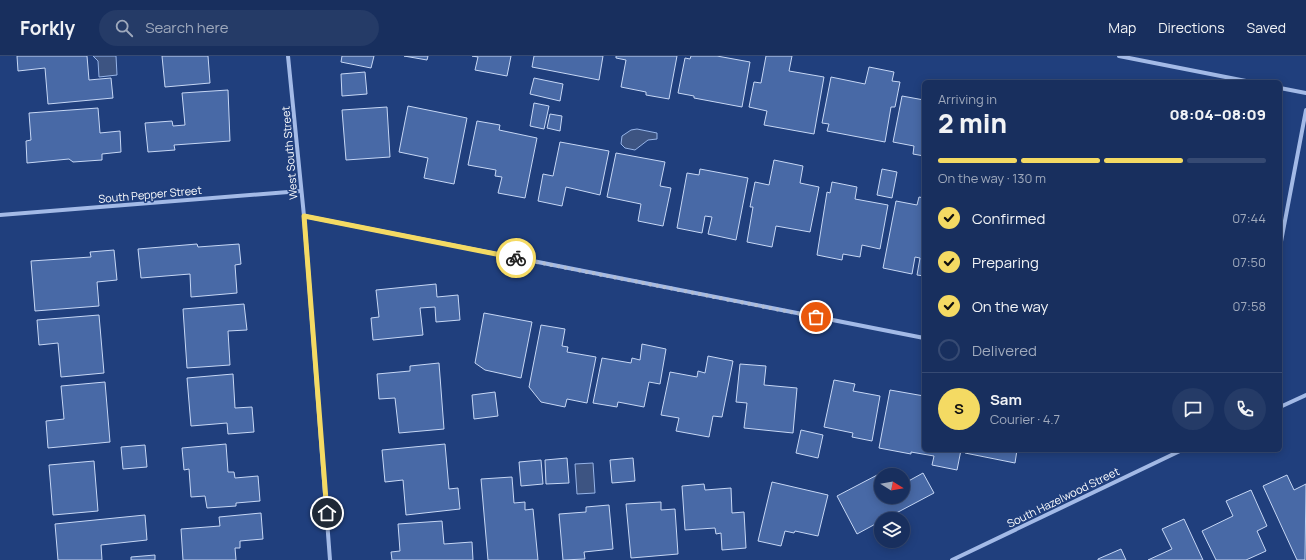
<!DOCTYPE html>
<meta charset="utf-8">
<style>
body{margin:0;font-family:Manrope,sans-serif;background:#253b67;color:#f1f3f6;height:100vh;display:flex;flex-direction:column;font-size:15px;white-space:nowrap}
*{box-sizing:border-box;margin:0}
p{font-size:13px;color:#9fa9bc}
.icon{flex:none;width:22px;height:22px;fill:none;stroke:currentColor;stroke-width:2;stroke-linecap:round;stroke-linejoin:round}
.map{position:relative;flex:1;overflow:hidden}
.panel{position:absolute;left:922px;top:24px;width:360px;height:372px;display:flex;flex-direction:column;background:#182f5e;border-radius:6px;box-shadow:0 2px 10px #0003,0 0 0 1px #364a73}
.panel>*{flex:none}
.needle{width:26px;rotate:101deg}
.fabs{position:absolute;left:874px;top:412px;display:grid;gap:8px}
.fabs a{display:grid;place-items:center;width:36px;height:36px;border-radius:50%;background:#182f5e;box-shadow:0 2px 10px #0003,0 0 0 1px #364a73;font-size:20px}
.pin{position:absolute;display:grid;place-items:center;width:34px;height:34px;color:#fff;margin:-17px;border:2px solid #fff;border-radius:50%;box-shadow:0 1px 4px #0007}
.courier{position:absolute;display:grid;place-items:center;width:40px;height:40px;margin:-20px;border:3px solid #f4da63;border-radius:50%;background:#fff;color:#222;box-shadow:0 1px 5px #0007}
.overview em{font-style:normal;font-weight:800}
.overview div{display:flex;flex-direction:column-reverse}
.overview{display:flex;align-items:center;justify-content:space-between;height:68px;padding:0 16px}
h1{font-size:26px;font-weight:800;line-height:30px}
.bar{display:grid;grid-template-columns:repeat(4,1fr);gap:6px 4px;align-content:center;height:48px;padding:0 16px}
.bar i{height:5px;border-radius:3px;background:#364a73}
.bar .active{background:#f4da63}
.bar p{grid-column:span 4}
.line{display:flex;align-items:center;gap:10px;padding:0 16px;border-top:1px solid #364a73}
.line div{flex:1}
.round{display:grid;place-items:center;flex:none;width:42px;height:42px;border-radius:21px;background:#253b67}
ol{padding:0 16px;list-style:none}
li{display:flex;align-items:center;gap:12px;height:44px}
li p{margin-inline-start:auto}
li .icon{padding:4px;border-radius:50%;background:#f4da63;color:#111;stroke-width:4}
li:last-child{color:#9fa9bc}
li i{width:22px;height:22px;border:2px solid #364a73;border-radius:50%}
header{display:flex;align-items:center;gap:24px;box-sizing:border-box;height:56px;padding:0 20px;background:#182f5e;border-bottom:1px solid #364a73}
header strong{font-size:19px}
nav{display:flex;gap:22px;margin-inline-start:auto;font-size:14px}
.search{width:280px;height:36px;background:#253b67;display:flex;align-items:center;gap:10px;box-sizing:border-box;padding:0 14px;border-radius:22px;color:#9fa9bc;font-size:15px}
.map>svg:first-child{display:block}
.water{fill:#3d5482;stroke:#96b4e8}
.building{fill:#4869a6;stroke:#c6d7f5}
.lines{fill:none;stroke-linecap:round;stroke-linejoin:round}
.street{stroke:#a3bae7;stroke-width:4}
.done{stroke:#b1bcd2;stroke-width:4;stroke-dasharray:0 7.2}
.route{stroke:#f4da63;stroke-width:5}
.labels{text-anchor:middle;dominant-baseline:central;stroke-width:3;stroke-linejoin:round;paint-order:stroke}
.street-label{font-size:11px;fill:#fff;stroke:#203f7d}
</style>
<header>
<strong>Forkly</strong>
<div class="search"><svg class="icon" aria-label="search" viewBox="0 0 24 24"><circle cx="10" cy="10" r="6"/><path d="M15 15l6 6"/></svg>Search here</div>
<nav><a>Map</a><a>Directions</a><a>Saved</a></nav>
</header>
<div class="map">
<svg width="1306" height="504" viewBox="0 0 1306 504">
<rect width="100%" height="100%" fill="#203f7d"/>
<g class="water">
<path d="M93,0H116L117,19L99,21L98,5Z"/>
<path d="M637,73L657,77V83L648,84L635,94L625,92L621,88L622,80L631,74Z"/>
<path d="M593,407L595,437L577,438L575,408Z"/>
</g>
<g class="building">
<path d="M17,0H87L89,24L111,22L113,42L48,48L45,12L18,15Z"/>
<path d="M162,0H208L210,27L165,31Z"/>
<path d="M342,0H374L371,12L341,6Z"/>
<path d="M404,0H428L427,4Z"/>
<path d="M472,0H511L507,20L475,14L478,1Z"/>
<path d="M534,0H603L599,24L532,11Z"/>
<path d="M616,0H677L669,43L646,39V36L621,31L626,4L616,2Z"/>
<path d="M691,0H717L750,6L742,51L694,42V40L678,37L685,2L690,3Z"/>
<path d="M766,0H792L789,15L824,21L814,78L764,69L767,55L749,51L754,26L761,27Z"/>
<path d="M869,11L894,16L892,25L900,26L895,51H891L885,86L827,75L829,68L822,67L831,21L865,28Z"/>
<path d="M365,16L367,38L342,40L341,18Z"/>
<path d="M534,22L563,28L560,45L530,38Z"/>
<path d="M228,34L230,85L174,89L175,94L148,96L145,67L172,65L173,70L185,69L182,37Z"/>
<path d="M902,40L924,44V100L913,98L914,90L893,86Z"/>
<path d="M534,47L549,50L544,73L530,70Z"/>
<path d="M408,50L467,62L454,128L424,122L428,102L399,96Z"/>
<path d="M387,51L390,101L346,104L342,54Z"/>
<path d="M98,52L100,77L120,75L121,96L102,98V104L73,106L69,103L27,107L26,85L31,84L29,57Z"/>
<path d="M550,58L562,60L560,75L547,72Z"/>
<path d="M477,65L500,69L499,74L537,82L525,142L498,137L502,121L495,120L496,114L468,109Z"/>
<path d="M560,86L609,95L600,139L566,131L562,150L538,145L543,118L553,120Z"/>
<path d="M616,97L665,106L660,130L671,132L663,170L638,165L641,148L607,141Z"/>
<path d="M774,104L803,110L800,127L819,131L810,176L776,170L772,191L747,186L753,151H750L755,126L769,129Z"/>
<path d="M700,113L748,122L736,184L708,178L712,161L705,160L702,177L677,172L687,117L699,119Z"/>
<path d="M882,113L897,116L892,142L877,139Z"/>
<path d="M832,126L857,131L855,143L888,149L880,193L862,189L860,201L843,198L842,204L817,199L827,136L830,137Z"/>
<path d="M919,141L924,142V220L917,219L920,202L915,201L912,218L883,212L896,145L917,149Z"/>
<path d="M197,188L198,191L239,188L241,208L235,209L237,237L191,241L190,218L141,222L138,193Z"/>
<path d="M114,194L117,224L97,226L99,250L35,255L31,205L91,201L90,196Z"/>
<path d="M436,228L437,241L458,239L460,264L436,266L435,251L420,252L423,279L373,284L371,262L379,261L376,234Z"/>
<path d="M244,248L247,274L228,275L230,309L187,312L183,253Z"/>
<path d="M484,257L532,266L521,322L485,314L475,307Z"/>
<path d="M99,259L104,317L61,321L58,287L39,289L37,264Z"/>
<path d="M541,269L565,273L562,290L568,291L567,296L596,301L587,347L567,343L565,351L541,346L529,331Z"/>
<path d="M642,288L666,293L660,328L649,326L644,351L618,346L617,351L593,347L602,302L631,307L632,302L640,304Z"/>
<path d="M708,300L733,305L722,361L713,360L709,381L676,375L679,362L661,359L670,316L697,321L698,315L705,317Z"/>
<path d="M439,307L444,373L399,377L395,342L379,343L377,318L410,315V310Z"/>
<path d="M740,308L766,310L764,329L797,332L793,377L744,372L747,347L736,346Z"/>
<path d="M233,318L235,352L252,351L254,376L228,378L227,367L191,370L187,322Z"/>
<path d="M834,324L855,328L853,335L880,340L872,385L852,381L853,377L824,371Z"/>
<path d="M105,326L110,386L48,392L46,365L64,363L61,330Z"/>
<path d="M890,334L924,340V394H961L957,414L932,409L934,400L911,396V398L879,392Z"/>
<path d="M495,336L498,360L474,363L472,339Z"/>
<path d="M801,374L823,379L818,402L796,397Z"/>
<path d="M226,388L228,416H234L235,422L258,420L260,445L236,447V450L207,452L205,440L191,441L189,413L184,414L182,392Z"/>
<path d="M445,388L449,433L458,432L460,453L406,459L403,424L385,426L382,394Z"/>
<path d="M145,389L147,411L123,413L121,391Z"/>
<path d="M966,394H1017L1015,407L965,397Z"/>
<path d="M567,402L569,427L546,428L545,404Z"/>
<path d="M633,402L635,425L612,427L610,404Z"/>
<path d="M541,404L543,428L521,430L519,406Z"/>
<path d="M94,405L98,455L53,459L49,409Z"/>
<path d="M881,417V441H903V428L923,417L934,437L885,463H881V465L857,478L837,440Z"/>
<path d="M1287,419L1294,434L1306,428L1305,504H1297L1263,430Z"/>
<path d="M512,421L514,447L525,446V454L533,453L538,504H488L481,423Z"/>
<path d="M772,426L828,439L818,480L795,475L794,477L785,475L781,490L758,485Z"/>
<path d="M704,428L705,434L731,432L732,457L744,456L746,492L722,494L721,477L716,478L715,472L685,474L682,430Z"/>
<path d="M1251,434L1267,470L1257,475L1266,495L1246,504H1216L1202,475L1233,460L1226,445Z"/>
<path d="M661,446V454L675,453L678,498L631,502L626,448Z"/>
<path d="M609,449L613,493L584,496L585,503L563,504L559,458L586,456V451Z"/>
<path d="M261,457L263,483L240,485V492H235L236,504H183L181,473L220,470L219,461Z"/>
<path d="M145,459L147,484L101,489L102,504H58L55,468Z"/>
<path d="M1184,463L1203,504H1148L1172,493L1162,473Z"/>
<path d="M442,465L444,488L472,486L473,504H392L391,496L400,495L398,468Z"/>
<path d="M1121,493L1126,504H1098V503Z"/>
<path d="M155,499V504H131V501Z"/>
</g>
<g class="lines">
<g class="street">
<path d="M288,0L304,160L330,504"/>
<path d="M1119,0L1251,26"/>
<path d="M1280,32L1306,37"/>
<path d="M0,159L301,135"/>
<path d="M304,160L924,282"/>
<path d="M1280,191L1306,54"/>
<path d="M1280,351L1306,339"/>
<path d="M952,504L1182,394"/>
</g>
</g>
<g class="lines">
<path class="done" d="M516,202L816,261"/>
<path class="route" d="M327,457L304,160L516,202"/>
</g>
<g class="labels">
<g class="street-label">
<text transform="translate(289 97) rotate(-95)">West South Street</text>
<text transform="translate(150 138) rotate(-5)">South Pepper Street</text>
<text transform="translate(1063 441) rotate(-26)">South Hazelwood Street</text>
</g>
</g>
</svg>
<div class="fabs">
<a><svg class="needle" viewBox="-14 -14 28 28"><path d="M0-13l5 13h-10z" fill="#e53935"/><path d="M0 13l5-13h-10z" fill="#9fa9bc"/></svg></a>
<a><svg class="icon" aria-label="layers" viewBox="0 0 24 24"><path d="M12 4l9 5-9 5-9-5zM3 14l9 5 9-5"/></svg></a>
</div>
<div class="pin" style="left:816px;top:261px;background:#ea580c"><svg class="icon" aria-label="bag" viewBox="0 0 24 24"><path d="M5 8h14l-1 12H6zM9 8a3 3 0 0 1 6 0"/></svg></div>
<div class="pin" style="left:327px;top:457px;background:#1f2937"><svg class="icon" aria-label="home" viewBox="0 0 24 24"><path d="M3 11l9-7 9 7M6 9v11h12V9"/></svg></div>
<div class="courier" style="left:516px;top:202px"><svg class="icon" aria-label="bike" viewBox="0 0 24 24"><circle cx="6" cy="16" r="4"/><circle cx="18" cy="16" r="4"/><path d="M6 16l4-8h5l3 8M10 8l3 8H6M13 5h3"/></svg></div>
<section class="panel">
<div class="overview"><div><h1>2 min</h1><p>Arriving in</p></div><em>08:04–08:09</em></div>
<div class="bar"><i class="active"></i><i class="active"></i><i class="active"></i><i></i><p>On the way · 130 m</p></div>
<ol>
<li><svg class="icon" aria-label="check" viewBox="0 0 24 24"><path d="M5 12l5 5 9-10"/></svg>Confirmed<p>07:44</p></li>
<li><svg class="icon" aria-label="check" viewBox="0 0 24 24"><path d="M5 12l5 5 9-10"/></svg>Preparing<p>07:50</p></li>
<li><svg class="icon" aria-label="check" viewBox="0 0 24 24"><path d="M5 12l5 5 9-10"/></svg>On the way<p>07:58</p></li>
<li><i></i>Delivered</li>
</ol>
<div class="line" style="height:72px"><b class="round" style="background:#f4da63;color:#111">S</b><div><b>Sam</b><p>Courier · 4.7</p></div><a class="round"><svg class="icon" aria-label="chat" viewBox="0 0 24 24"><path d="M4 5h16v11H9l-5 4z"/></svg></a><a class="round"><svg class="icon" aria-label="phone" viewBox="0 0 24 24"><path d="M5 4h4l2 5-3 2q2 4 5 5l2-3 5 2v4C11 20 4 13 5 4z"/></svg></a></div>
</section>
</div>
